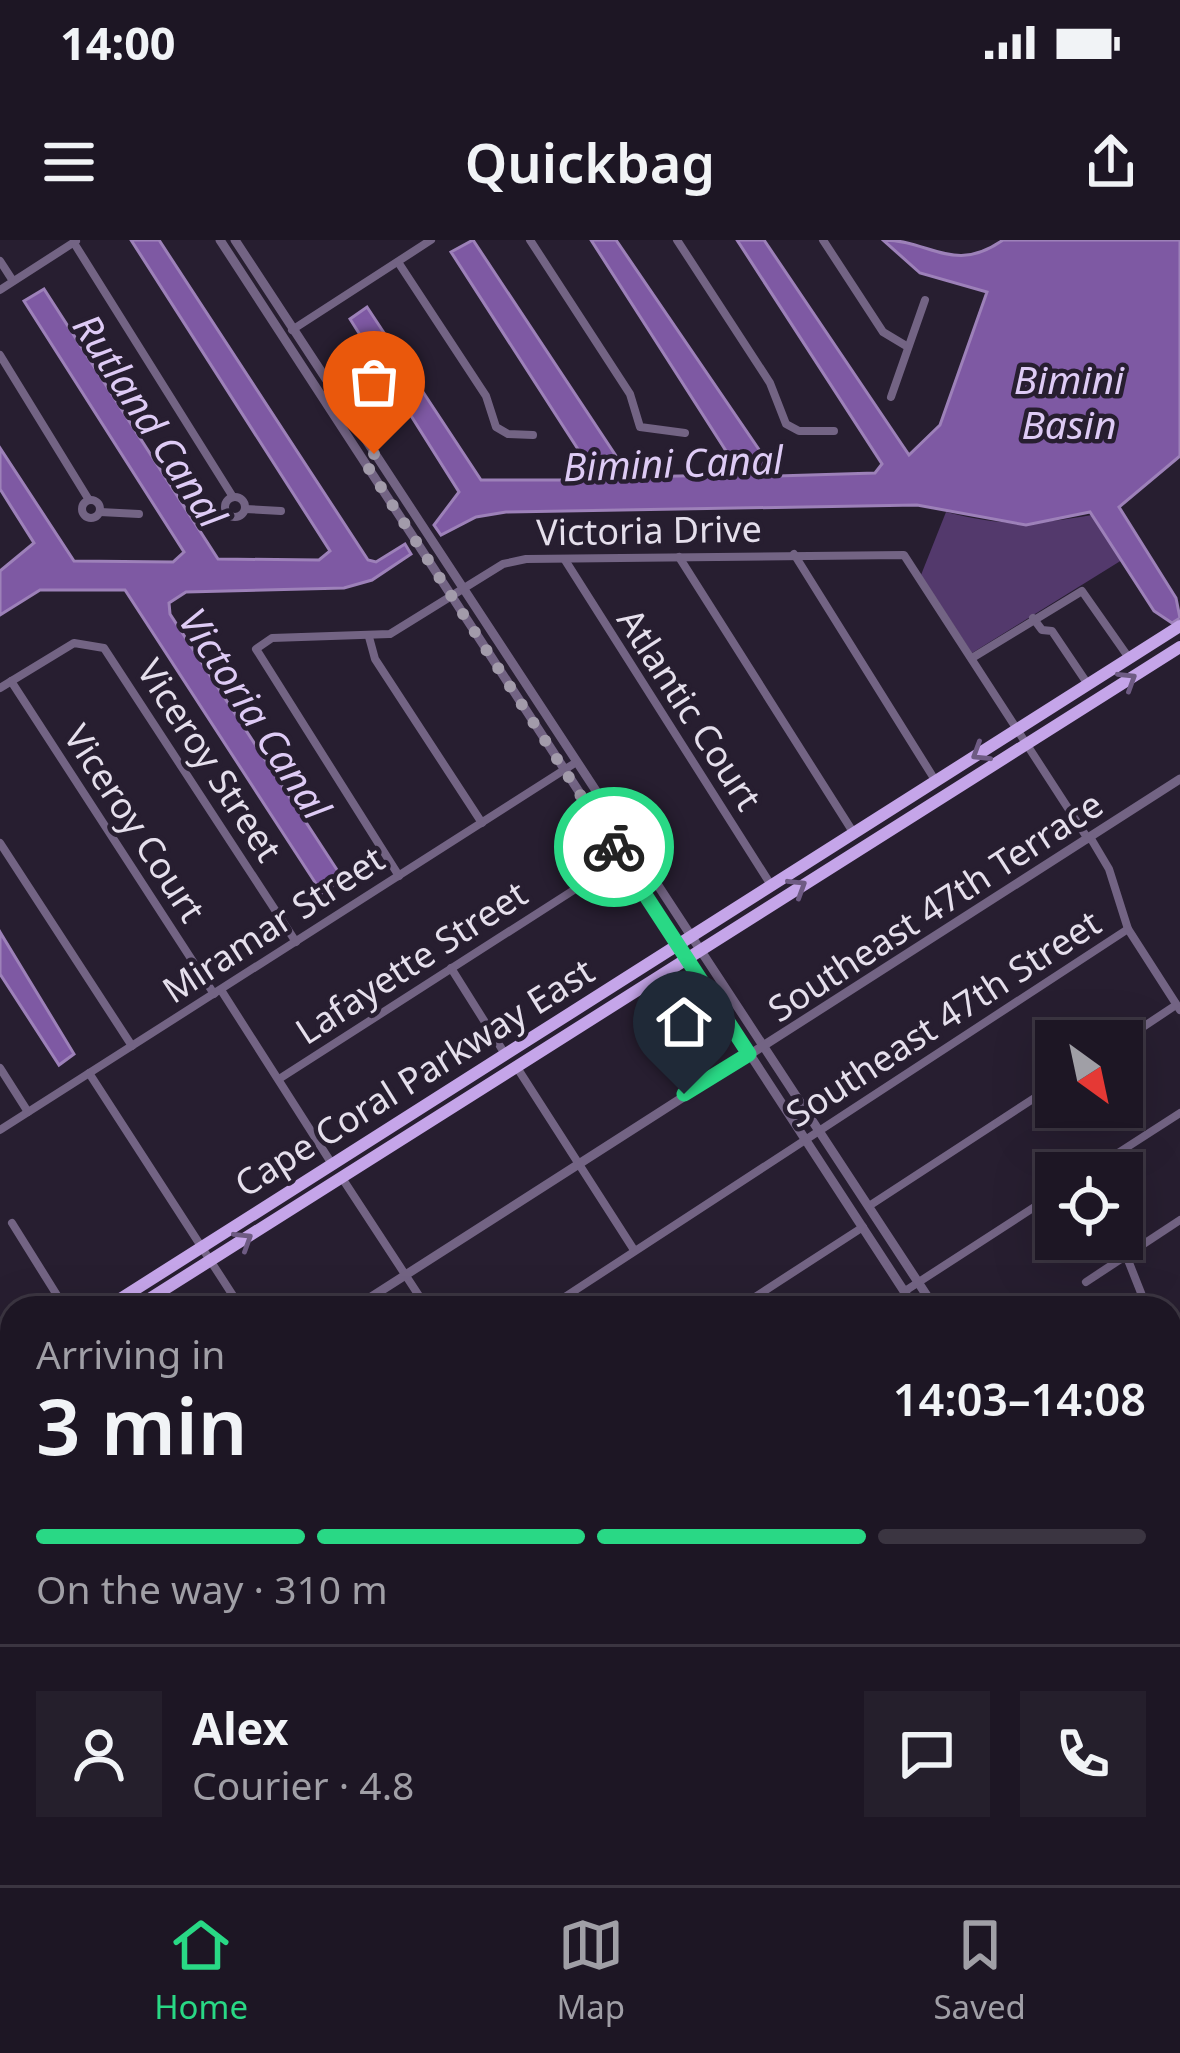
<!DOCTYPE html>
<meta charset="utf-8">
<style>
body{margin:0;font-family:"Noto Sans",sans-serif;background:#251f2c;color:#f1f3f6;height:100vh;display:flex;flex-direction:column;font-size:45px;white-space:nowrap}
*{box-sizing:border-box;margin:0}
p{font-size:39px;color:#a09fa6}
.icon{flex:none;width:66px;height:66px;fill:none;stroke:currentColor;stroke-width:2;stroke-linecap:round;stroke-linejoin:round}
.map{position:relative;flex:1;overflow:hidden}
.details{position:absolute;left:0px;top:1056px;width:1182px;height:591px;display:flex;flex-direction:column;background:#1d1624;border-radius:36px 36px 0 0;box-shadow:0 12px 48px #0002,0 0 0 3px #3b3541}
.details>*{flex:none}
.needle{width:78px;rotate:147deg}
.buttons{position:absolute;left:1035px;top:780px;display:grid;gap:24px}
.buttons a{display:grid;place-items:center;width:108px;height:108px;border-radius:0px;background:#1d1624;box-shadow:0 12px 48px #0002,0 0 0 3px #3b3541;font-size:60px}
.pin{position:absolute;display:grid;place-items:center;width:102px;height:102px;color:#fff;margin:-123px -51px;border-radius:50% 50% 50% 0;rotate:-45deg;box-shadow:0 0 12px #0007}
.pin .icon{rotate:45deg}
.courier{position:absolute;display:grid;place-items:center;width:120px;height:120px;margin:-60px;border:9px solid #29d885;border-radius:50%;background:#fff;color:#222;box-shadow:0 3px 15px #0007}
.summary em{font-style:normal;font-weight:600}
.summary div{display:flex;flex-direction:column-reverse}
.summary{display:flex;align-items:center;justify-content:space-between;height:204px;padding:0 36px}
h1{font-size:78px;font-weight:600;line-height:90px}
.bar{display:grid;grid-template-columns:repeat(4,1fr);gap:18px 12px;align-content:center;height:144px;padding:0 36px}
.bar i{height:15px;border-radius:9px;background:#3b3541}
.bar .selected{background:#29d885}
.bar p{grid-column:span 4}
.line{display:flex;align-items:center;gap:30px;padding:0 36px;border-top:3px solid #3b3541}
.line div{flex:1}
.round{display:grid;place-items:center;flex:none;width:126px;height:126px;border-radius:0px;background:#251f2c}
.status{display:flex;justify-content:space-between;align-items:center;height:84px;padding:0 60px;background:#1d1624;direction:ltr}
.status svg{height:33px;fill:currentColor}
header{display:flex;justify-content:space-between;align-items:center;height:156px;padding:0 36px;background:#1d1624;font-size:54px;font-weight:600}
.menu{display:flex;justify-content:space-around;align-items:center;height:168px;border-top:3px solid #3b3541;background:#1d1624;font-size:33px;color:#a09fa6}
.menu a{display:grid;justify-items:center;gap:6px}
.menu .selected{color:#29d885}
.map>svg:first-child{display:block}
.green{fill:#53396c}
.water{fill:#7e59a3;stroke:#9d81b9;stroke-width:3}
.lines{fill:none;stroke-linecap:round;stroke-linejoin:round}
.pedestrian{stroke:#736484;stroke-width:6}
.minor{stroke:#736484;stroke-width:8}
.tertiary{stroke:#736484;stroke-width:9}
.primary{stroke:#c5a5e9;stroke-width:12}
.oneway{stroke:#6e5b83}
.done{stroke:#a29baa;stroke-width:12;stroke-dasharray:0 21.6}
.route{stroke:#29d885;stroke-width:15}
.labels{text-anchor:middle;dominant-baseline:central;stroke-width:9;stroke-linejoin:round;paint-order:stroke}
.street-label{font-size:36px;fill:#e5dfec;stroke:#271e30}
.water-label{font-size:39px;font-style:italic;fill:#decbf5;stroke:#271e30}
</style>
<div class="status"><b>14:00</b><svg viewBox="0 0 49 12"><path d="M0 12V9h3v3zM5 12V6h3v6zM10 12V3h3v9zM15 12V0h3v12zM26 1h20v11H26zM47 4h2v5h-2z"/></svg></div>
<header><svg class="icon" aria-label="menu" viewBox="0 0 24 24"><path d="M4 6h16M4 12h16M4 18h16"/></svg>Quickbag<svg class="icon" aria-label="share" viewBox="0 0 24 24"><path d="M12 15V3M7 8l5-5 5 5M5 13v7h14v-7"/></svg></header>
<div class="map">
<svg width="1180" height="1645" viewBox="0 0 1180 1645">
<rect width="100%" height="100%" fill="#271e30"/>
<path class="green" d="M946,272C1005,287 1033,285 1092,275L1122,320L972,413L921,335Z"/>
<g class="water">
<path d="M131,0H159L368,320L376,322L405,304L411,314L372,340L344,348L186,352L169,363L170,374L343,639L322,653L125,350H40L0,375V331L34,303L0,249V208L74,321L173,322L184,312L24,61L44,49L218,319L319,320L330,311Z"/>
<path d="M473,0L630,237L728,235L735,225L591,0H616L777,236L875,233L882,224L737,0H764L909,215L940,185L987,52L920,33L883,0C931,0 953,35 1003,0H1180V216L1119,267L1176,358L1180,378L1172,383L1154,371L1090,272L1026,285L917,265L506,272L476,277L441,295L434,285L459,252L350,79L367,67L481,240H583L592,231L451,12Z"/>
<path d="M0,692L74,814L59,825L0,734Z"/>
</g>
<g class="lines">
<path class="pedestrian" d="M0,1611V1618"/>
<g class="minor">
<path d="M530,0L630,154L640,187L685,193"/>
<path d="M677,0L770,143L786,184L799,191H834"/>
<path d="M823,0L883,92L908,107"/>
<path d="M74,3L233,257"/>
<path d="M0,21L13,41"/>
<path d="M398,22L486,156L496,187L508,194L533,195"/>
<path d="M0,50L76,1"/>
<path d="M292,90L431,0"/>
<path d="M0,115L89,260"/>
<path d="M891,157L925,60"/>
<circle cx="235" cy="267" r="10"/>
<circle cx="91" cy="269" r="9"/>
<path d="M245,269L281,271"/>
<path d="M100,272L139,274"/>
<path d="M794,314L935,540"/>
<path d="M679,317L853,592"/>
<path d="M565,320L771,645"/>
<path d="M1033,378L1042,390L1052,391L1087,443"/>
<path d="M369,397L375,419L482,583"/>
<path d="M972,418L1082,351L1129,418"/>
<path d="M11,441L214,754"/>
<path d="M0,448L74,403L104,408L296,702"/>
<path d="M1090,597L1109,629L1128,689L1180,770"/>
<path d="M0,603L132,806"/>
<path d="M399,636L256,409L272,398L390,394L503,324L526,319L904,315L1088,599"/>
<path d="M451,728L505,814"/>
<path d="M221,750L332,924"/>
<path d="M1122,801L1176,765"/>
<path d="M516,826L634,1010"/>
<path d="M0,828L28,872"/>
<path d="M89,833L241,1068"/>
<path d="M279,839L633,612"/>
<path d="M0,890L575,523"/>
<path d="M1087,933L1180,873"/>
<path d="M342,938L427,1068"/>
<path d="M869,966L1056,844"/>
<path d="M12,983L65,1068"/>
<path d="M1126,1015L1147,1068"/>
<path d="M1086,1042L1180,980"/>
<path d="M905,1051L1056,953"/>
<path d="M548,1068L1128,689"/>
<path d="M738,1068L863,987"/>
<path d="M1170,1417L1180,1406"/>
<path d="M0,1423L12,1415"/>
<path d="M1170,1470L1180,1479"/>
<path d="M0,1547L12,1540"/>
<path d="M1170,1615L1179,1605"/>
<path d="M431,1635L438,1645"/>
<path d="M547,1635L553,1645"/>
<path d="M673,1635L684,1645"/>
<path d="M870,1635L881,1645"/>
<path d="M125,1645L140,1635"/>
<path d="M1012,1645L1021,1635"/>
<path d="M1142,1645L1151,1635"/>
</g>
<g class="tertiary">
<path d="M220,0L915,1068"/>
<path d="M235,0L935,1068"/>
<path d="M354,1068L1180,539"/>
<path d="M0,1167L12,1186"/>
<path d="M0,1297L12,1287"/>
<path d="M299,1635L305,1645"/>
<path d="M314,1635L321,1645"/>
<path d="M691,1645L700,1635"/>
<path d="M712,1645L721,1635"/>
</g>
<g class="primary">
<path d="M106,1068L1180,386"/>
<path d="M135,1068L1180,407"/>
<path d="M0,1135L12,1128"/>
<path d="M0,1152L12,1145"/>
</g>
</g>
<defs><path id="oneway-chevron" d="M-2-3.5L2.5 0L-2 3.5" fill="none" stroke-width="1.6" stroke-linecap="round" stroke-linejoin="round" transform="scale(3)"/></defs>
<g class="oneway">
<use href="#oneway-chevron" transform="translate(1128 440) rotate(-32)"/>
<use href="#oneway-chevron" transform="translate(980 513) rotate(148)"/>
<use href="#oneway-chevron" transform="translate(798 647) rotate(-32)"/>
<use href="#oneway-chevron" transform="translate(244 1000) rotate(-32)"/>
</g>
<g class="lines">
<path class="done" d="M374,214L364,221L614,607"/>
<path class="route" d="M614,607L749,814L684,854"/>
</g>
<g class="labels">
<g class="street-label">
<text transform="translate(649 290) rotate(-1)">Victoria Drive</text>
<text transform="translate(690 469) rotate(57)">Atlantic Court</text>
<text transform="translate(210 520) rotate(57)">Viceroy Street</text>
<text transform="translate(135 583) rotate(57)">Viceroy Court</text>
<text transform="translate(935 666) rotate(-33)">Southeast 47th Terrace</text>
<text transform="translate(273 684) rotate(-33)">Miramar Street</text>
<text transform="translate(411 722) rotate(-33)">Lafayette Street</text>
<text transform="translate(943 778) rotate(-33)">Southeast 47th Street</text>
<text transform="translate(414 837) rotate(-32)">Cape Coral Parkway East</text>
</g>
<g class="water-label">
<text x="1069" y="138">Bimini<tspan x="1069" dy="45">Basin</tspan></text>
<text transform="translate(151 180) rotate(57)">Rutland Canal</text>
<text transform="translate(673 222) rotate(-2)">Bimini Canal</text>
<text transform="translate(256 473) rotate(57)">Victoria Canal</text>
</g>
</g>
</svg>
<div class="buttons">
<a><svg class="needle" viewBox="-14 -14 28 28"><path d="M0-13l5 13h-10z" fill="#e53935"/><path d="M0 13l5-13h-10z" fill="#a09fa6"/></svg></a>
<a><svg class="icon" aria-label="locate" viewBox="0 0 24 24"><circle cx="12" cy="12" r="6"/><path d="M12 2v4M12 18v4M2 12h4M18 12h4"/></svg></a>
</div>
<div class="pin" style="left:374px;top:214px;background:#ea580c"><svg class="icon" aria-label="bag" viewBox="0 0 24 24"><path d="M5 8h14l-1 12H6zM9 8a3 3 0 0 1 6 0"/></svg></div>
<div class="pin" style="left:684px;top:854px;background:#1f2937"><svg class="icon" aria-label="home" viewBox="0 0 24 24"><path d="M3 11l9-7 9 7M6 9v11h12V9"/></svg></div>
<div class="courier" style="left:614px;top:607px"><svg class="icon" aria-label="bike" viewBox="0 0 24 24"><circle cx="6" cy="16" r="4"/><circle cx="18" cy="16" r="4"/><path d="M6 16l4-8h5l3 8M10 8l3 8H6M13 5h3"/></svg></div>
<section class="details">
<div class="summary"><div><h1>3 min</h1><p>Arriving in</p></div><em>14:03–14:08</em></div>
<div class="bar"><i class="selected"></i><i class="selected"></i><i class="selected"></i><i></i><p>On the way · 310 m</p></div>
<div class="line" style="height:216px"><a class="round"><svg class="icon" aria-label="person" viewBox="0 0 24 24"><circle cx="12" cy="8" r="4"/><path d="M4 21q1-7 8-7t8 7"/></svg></a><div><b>Alex</b><p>Courier · 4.8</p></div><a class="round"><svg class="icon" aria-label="chat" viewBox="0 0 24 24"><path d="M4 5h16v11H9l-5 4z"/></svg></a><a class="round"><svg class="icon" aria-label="phone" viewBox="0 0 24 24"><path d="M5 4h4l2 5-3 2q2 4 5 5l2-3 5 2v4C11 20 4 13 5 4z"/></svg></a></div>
</section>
</div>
<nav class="menu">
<a class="selected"><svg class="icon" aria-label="home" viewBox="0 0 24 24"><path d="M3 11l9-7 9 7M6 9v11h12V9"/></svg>Home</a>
<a><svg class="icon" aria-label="map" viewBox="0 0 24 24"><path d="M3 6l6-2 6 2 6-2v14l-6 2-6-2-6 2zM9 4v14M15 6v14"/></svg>Map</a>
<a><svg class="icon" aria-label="saved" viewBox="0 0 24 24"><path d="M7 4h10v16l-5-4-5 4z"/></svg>Saved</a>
</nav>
